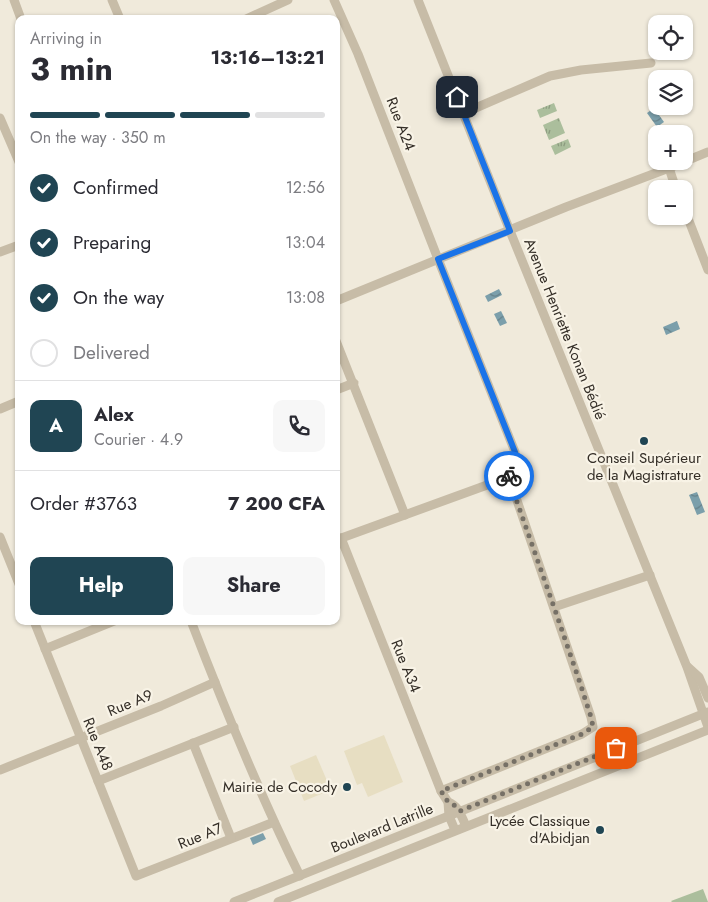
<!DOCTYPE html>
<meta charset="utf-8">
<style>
body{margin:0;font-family:Jost,sans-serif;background:#f7f7f7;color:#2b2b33;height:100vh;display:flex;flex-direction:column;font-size:19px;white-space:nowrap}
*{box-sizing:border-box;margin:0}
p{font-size:16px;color:#7c7c81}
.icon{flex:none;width:28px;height:28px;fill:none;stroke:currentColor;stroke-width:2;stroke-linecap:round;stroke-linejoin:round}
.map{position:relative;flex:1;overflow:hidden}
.panel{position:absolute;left:15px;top:15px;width:325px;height:610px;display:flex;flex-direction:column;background:#fff;border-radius:10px;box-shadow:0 1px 4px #0004}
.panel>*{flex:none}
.buttons{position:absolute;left:648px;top:15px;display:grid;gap:10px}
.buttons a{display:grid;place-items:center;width:45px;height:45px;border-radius:10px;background:#fff;box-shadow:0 1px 4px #0004;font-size:25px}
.pin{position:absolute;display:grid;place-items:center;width:42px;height:42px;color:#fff;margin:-21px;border-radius:10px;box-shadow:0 2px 8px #0006}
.courier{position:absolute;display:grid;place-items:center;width:50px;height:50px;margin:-25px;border:4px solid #1a73e8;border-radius:50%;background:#fff;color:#222;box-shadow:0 1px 6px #0007}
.headline em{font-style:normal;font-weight:700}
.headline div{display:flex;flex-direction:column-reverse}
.headline{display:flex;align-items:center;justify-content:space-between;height:85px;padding:0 15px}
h1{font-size:32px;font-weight:700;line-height:38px}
.bar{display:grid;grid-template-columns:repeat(4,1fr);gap:8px 5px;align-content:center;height:60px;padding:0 15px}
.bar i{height:6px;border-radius:4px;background:#e1e1e2}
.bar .selected{background:#204553}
.bar p{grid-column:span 4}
.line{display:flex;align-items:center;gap:12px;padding:0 15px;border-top:1px solid #e1e1e2}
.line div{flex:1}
.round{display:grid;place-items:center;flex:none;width:52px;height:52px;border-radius:10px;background:#f7f7f7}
ol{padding:0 15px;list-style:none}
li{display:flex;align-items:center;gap:15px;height:55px}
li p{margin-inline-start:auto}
li .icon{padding:5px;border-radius:50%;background:#204553;color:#fff;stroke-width:4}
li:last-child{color:#7c7c81}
li i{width:28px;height:28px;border:2px solid #e1e1e2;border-radius:50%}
.button{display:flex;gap:10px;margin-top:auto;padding:10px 15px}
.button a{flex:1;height:58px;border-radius:10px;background:#204553;color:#fff;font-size:20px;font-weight:700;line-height:58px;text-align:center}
.button a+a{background:#f7f7f7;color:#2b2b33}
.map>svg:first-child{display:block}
.grass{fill:url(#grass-tufts)}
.pitch{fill:#abbe9c}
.plaza{fill:#e7dec2}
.water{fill:url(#water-waves)}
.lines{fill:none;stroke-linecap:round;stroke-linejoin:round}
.minor{stroke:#c7bca7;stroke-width:9}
.done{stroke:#767066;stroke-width:5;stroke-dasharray:0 9}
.route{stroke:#1a73e8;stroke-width:6}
.poi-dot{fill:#204553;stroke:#f8f3e6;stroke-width:2}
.labels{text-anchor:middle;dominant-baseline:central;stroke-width:4.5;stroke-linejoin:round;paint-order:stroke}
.street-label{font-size:15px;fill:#342e27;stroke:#f8f3e6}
.poi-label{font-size:15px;fill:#342e27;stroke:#f8f3e6;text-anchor:end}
</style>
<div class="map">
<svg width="708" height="902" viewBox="0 0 708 902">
<defs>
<pattern id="grass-tufts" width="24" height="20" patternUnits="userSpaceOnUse" patternTransform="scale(1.25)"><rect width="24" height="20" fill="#abbe9c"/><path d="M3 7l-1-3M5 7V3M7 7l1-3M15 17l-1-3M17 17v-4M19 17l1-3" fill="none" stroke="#8c9b7f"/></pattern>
<pattern id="water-waves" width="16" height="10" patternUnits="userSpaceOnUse" patternTransform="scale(1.25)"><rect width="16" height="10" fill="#7b9fab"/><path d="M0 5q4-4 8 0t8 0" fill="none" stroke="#66828b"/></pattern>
</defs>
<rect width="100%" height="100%" fill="#f0eadb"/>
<g class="grass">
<path d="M554,103L557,111L540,118L537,110Z"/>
<path d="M559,118L565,133L549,140L543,125Z"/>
<path d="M568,139L571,147L555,155L551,146Z"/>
</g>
<path class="pitch" d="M703,889L708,902H672L671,901Z"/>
<g class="plaza">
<path d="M384,735L403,782L368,797L362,783L357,785L344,751Z"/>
<path d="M316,755L331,790L304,801L290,766Z"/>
</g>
<g class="water">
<path d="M654,108L664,122L657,127L647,113Z"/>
<path d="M499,289L502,295L488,302L485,296Z"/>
<path d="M501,311L507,323L500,326L494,314Z"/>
<path d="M677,321L680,329L666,335L663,327Z"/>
<path d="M697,492L705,512L697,515L689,495Z"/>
<path d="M263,833L266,839L253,845L250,838Z"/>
</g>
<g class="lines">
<g class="minor">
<path d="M14,0L21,19"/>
<path d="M112,0L120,19"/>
<path d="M334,0L358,54L438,259L515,452L509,477L591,717L593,727L582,734L441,791"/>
<path d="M418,0L510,231L687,667L708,727"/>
<path d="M246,19L288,0"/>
<path d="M464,113L550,76L581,70L651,63"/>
<path d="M0,118L19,162"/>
<path d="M669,168L676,189"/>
<path d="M684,208L708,270"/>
<path d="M0,252L19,245"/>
<path d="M336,301L566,207L669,168L708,152"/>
<path d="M336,341L405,515"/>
<path d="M336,390L354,383"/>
<path d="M0,409L19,401"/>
<path d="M0,537L19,584"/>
<path d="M341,538L441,791L448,802L449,816L455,830"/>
<path d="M336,540L509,477"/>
<path d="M554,607L650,575"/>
<path d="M34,621L136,876L274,822"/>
<path d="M191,621C224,707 259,793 300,876"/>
<path d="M45,649L114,621"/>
<path d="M688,667L699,677L708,698"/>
<path d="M193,743L231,838"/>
<path d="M0,770L161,706L215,682"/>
<path d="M98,781L234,727"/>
<path d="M448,802C459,806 461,816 466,826"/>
<path d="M234,902L708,712"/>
<path d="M278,902L708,730"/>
</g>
</g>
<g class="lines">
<path class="done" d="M509,476L516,499L554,607L579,680L591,717L593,727L582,734L441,791L448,802L454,805L460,811L616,748"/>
<path class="route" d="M457,97L510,231L438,259L515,452L509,476"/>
</g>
<g class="poi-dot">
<circle cx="644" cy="441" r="5"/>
<circle cx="347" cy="787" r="5"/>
<circle cx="600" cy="830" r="5"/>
</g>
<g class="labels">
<g class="street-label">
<text transform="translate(401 124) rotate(69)">Rue A24</text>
<text transform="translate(565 329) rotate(68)">Avenue Henriette Konan Bédié</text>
<text transform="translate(406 666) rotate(68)">Rue A34</text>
<text transform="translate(130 703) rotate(-22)">Rue A9</text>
<text transform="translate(98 744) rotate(68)">Rue A48</text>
<text transform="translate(382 828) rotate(-22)">Boulevard Latrille</text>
<text transform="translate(200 836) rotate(-22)">Rue A7</text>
</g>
<g class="poi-label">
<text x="644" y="458" text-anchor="middle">Conseil Supérieur<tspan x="644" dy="17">de la Magistrature</tspan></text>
<text x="337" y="787">Mairie de Cocody</text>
<text x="590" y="821">Lycée Classique<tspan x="590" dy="17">d'Abidjan</tspan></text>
</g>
</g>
</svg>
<div class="buttons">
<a><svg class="icon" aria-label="locate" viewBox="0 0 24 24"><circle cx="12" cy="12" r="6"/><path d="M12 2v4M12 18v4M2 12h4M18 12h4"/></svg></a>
<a><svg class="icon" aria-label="layers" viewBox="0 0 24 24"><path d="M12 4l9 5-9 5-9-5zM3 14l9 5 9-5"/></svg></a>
<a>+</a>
<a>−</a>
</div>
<div class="pin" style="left:616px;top:748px;background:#ea580c"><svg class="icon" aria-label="bag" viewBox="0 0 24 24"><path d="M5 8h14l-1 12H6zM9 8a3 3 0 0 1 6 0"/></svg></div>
<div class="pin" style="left:457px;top:97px;background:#1f2937"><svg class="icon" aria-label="home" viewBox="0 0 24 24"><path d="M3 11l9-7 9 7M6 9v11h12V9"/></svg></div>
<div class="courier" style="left:509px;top:476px"><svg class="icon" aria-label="bike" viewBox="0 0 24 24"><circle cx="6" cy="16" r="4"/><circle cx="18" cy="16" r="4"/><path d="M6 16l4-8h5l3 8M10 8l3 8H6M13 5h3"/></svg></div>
<section class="panel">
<div class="headline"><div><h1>3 min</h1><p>Arriving in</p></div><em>13:16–13:21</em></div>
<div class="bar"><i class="selected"></i><i class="selected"></i><i class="selected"></i><i></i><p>On the way · 350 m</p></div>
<ol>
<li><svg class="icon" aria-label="check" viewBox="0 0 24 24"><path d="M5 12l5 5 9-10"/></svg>Confirmed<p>12:56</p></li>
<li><svg class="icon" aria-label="check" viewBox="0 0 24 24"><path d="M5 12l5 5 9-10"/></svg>Preparing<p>13:04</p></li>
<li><svg class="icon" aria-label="check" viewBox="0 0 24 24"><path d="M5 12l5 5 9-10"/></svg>On the way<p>13:08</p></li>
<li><i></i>Delivered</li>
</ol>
<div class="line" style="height:90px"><b class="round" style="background:#204553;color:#fff">A</b><div><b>Alex</b><p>Courier · 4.9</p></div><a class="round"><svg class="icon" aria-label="phone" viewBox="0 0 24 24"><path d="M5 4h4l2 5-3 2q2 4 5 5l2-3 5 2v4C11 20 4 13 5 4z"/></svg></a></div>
<div class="line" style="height:65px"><div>Order #3763</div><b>7 200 CFA</b></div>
<div class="button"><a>Help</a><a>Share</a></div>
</section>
</div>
